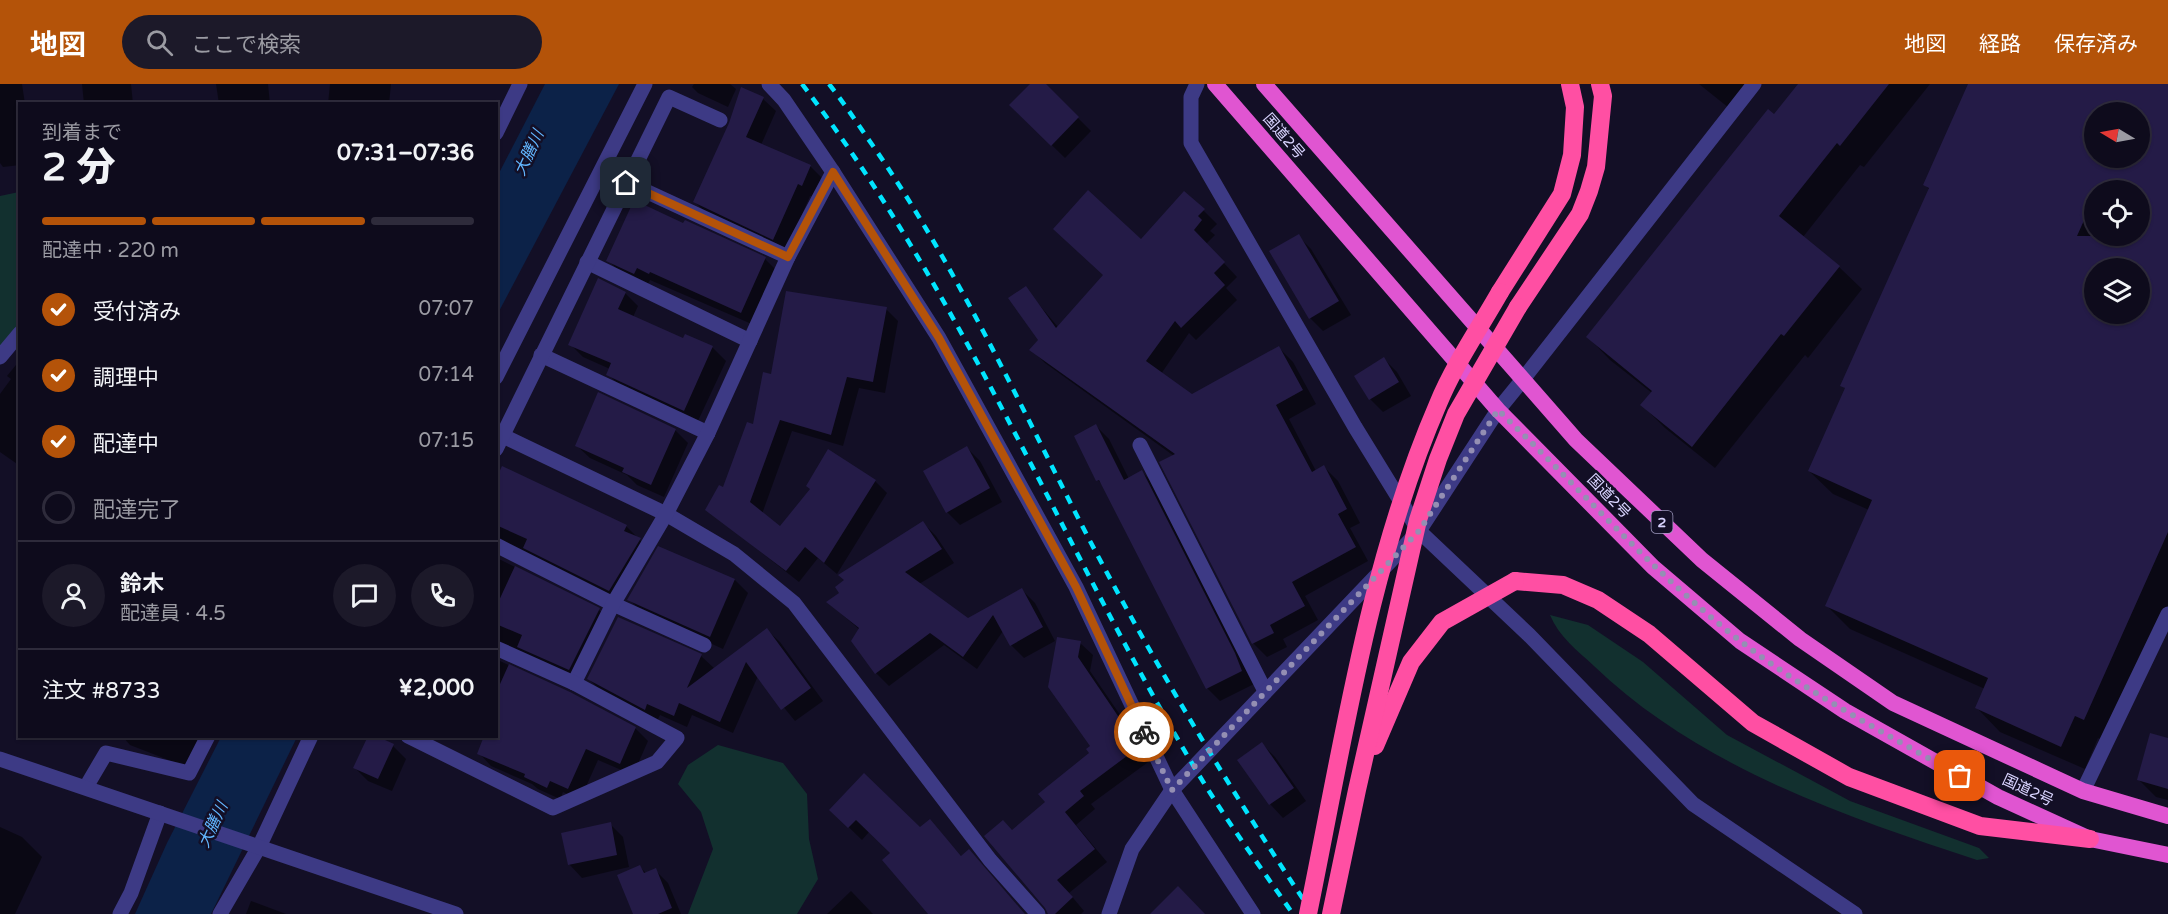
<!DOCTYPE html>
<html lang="ja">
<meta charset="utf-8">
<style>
body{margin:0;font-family:"Varela Round","Noto Sans JP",sans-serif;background:#1c1929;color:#f1f3f6;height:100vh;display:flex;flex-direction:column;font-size:22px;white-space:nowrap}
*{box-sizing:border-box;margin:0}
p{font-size:20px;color:#9b9ba3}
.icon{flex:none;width:33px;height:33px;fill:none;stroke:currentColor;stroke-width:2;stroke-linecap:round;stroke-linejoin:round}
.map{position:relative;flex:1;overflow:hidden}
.drawer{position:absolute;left:18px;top:18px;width:480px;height:636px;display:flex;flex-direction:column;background:#0e0b1c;border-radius:0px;box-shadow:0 2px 4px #0004,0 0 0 2px #2e2b3b}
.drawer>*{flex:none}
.needle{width:39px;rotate:280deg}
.tools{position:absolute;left:2084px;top:18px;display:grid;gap:12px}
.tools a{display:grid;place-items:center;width:66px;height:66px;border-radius:50%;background:#0e0b1c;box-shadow:0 2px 4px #0004,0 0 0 2px #2e2b3b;font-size:30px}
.pin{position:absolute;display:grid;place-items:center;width:51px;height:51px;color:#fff;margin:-26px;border-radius:12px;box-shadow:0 3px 9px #0006}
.courier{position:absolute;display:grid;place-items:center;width:60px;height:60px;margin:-30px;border:4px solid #b45309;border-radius:50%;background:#fff;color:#222;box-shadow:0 2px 8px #0007}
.overview em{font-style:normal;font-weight:800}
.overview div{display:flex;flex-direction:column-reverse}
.overview{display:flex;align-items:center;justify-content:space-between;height:102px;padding:0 24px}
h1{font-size:39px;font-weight:800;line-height:45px}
.bar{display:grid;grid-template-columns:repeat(4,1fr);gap:9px 6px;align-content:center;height:72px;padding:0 24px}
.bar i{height:8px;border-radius:4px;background:#2e2b3b}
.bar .on{background:#b45309}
.bar p{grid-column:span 4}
.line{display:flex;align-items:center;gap:15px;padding:0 24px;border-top:2px solid #2e2b3b}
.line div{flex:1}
.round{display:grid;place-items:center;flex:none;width:63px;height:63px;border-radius:32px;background:#1c1929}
ol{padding:0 24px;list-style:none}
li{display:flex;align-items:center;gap:18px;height:66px}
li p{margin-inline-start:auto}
li .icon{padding:6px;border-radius:50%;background:#b45309;color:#fff;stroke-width:4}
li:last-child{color:#9b9ba3}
li i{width:33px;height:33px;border:3px solid #2e2b3b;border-radius:50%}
header{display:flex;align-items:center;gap:36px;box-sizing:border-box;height:84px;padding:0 30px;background:#b45309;color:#fff}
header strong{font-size:28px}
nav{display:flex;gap:33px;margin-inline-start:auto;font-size:21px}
.search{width:420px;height:54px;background:#1c1929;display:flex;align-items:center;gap:15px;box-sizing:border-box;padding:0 21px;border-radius:33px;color:#9b9ba3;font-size:22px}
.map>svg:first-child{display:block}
.green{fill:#12302f}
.water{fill:#0c2248}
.shadow{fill:#0007;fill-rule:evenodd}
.building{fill:#241b47;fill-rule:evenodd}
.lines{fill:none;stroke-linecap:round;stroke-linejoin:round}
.minor{stroke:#3d3a85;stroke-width:15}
.tertiary{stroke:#3d3a85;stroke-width:15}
.trunk{stroke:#e055d1;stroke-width:16}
.motorway{stroke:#ff4fa3;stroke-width:18}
.rail{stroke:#00e5ff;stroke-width:4.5;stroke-dasharray:9 8;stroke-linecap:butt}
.motorway-bridge{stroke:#ff4fa3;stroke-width:18}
.done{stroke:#948fb3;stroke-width:6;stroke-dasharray:0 10.8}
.route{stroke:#b45309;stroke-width:8}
.labels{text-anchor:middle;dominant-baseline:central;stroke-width:5;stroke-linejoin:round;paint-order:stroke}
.shield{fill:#130f26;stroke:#9e99be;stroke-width:1.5}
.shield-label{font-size:14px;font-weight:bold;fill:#d9d4ff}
.street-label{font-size:15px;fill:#d9d4ff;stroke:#130f26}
.water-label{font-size:16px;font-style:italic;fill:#62b6ff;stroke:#130f26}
</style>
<header>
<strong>地図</strong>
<div class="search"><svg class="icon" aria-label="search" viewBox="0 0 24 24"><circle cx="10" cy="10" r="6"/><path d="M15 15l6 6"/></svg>ここで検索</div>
<nav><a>地図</a><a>経路</a><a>保存済み</a></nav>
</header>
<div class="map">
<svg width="2168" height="830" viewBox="0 0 2168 830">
<rect width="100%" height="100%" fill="#130f26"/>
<g class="green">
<path d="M19,108V249L0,273V112Z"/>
<path d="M1550,531L1588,541L1643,578L1727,651L1850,717L1979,764L1989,774L1977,776C1843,732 1698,682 1594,582C1577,566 1559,553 1550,531Z"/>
<path d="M718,661L783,679L807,710L809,755L818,795L797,830H688L713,765L701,728L678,700L688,681Z"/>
</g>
<g class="water">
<path d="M545,0H619L497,231V93Z"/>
<path d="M221,653H297L211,830H135L167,759Z"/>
</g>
<g class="shadow">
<path d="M0,0H22L25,20H20V81L3,83L0,79Z"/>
<path d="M82,0H131L133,20H84Z"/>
<path d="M216,0H268L270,20H219Z"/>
<path d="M330,0H391L389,20H328Z"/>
<path d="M694,0H730L736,5L728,23L698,9L692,3Z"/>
<path d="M1032,0H1044L1091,47L1065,74L1011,21Z"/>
<path d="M1699,0H1751L1734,28Z"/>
<path d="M1800,0H1930L1864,83L1860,81L1803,153L1839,183L1862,205L1808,274L1805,271L1715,384L1665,344L1642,321L1652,309L1610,276L1588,253Z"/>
<path d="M1991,0H2168V523L2108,659L2098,654L2085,685L2000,648L1977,624L1985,605L1850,545L1826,521L1869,426L1833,410L1809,387L1846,305L1842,301L1930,106L1925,101ZM2094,28H2139V74H2094ZM2094,106H2139V152H2094ZM2094,184H2139V230H2094Z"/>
<path d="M763,15L776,27L761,61L810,82L823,95L815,113L810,112L786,167L708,131L695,118Z"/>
<path d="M1203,126L1217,140L1210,147L1215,151L1206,160L1237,193L1226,204L1237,216L1196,256L1189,249L1161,290L1192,312L1279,264L1293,278L1316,320L1289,335L1316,387L1324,383L1338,397L1360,439L1350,444L1368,477L1305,512L1318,536L1283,555L1287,563L1267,573L1253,559L1174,372L1045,279L1032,266L1040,256L1025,204L1058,243L1142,157Z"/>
<path d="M1298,152L1311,165L1351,231L1323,247L1310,234Z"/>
<path d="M765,175L778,188L754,241L650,196L647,202L621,189L608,176Z"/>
<path d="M625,209L638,222L633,233L684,256L686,252L713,264L726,277L697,339L621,303L608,290L610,285L583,273L570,260Z"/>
<path d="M886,225L898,237L885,309L859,304L843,362L792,347L762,430L780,444L875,397L887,409L837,490L818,474L799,498L706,425L724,405L754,342L772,292Z"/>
<path d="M1384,275L1397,288L1411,312L1383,328L1370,315L1356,292Z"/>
<path d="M20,276V382L0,368V310L11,295L7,292Z"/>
<path d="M1096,342L1109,355L1129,395L1142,388L1155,401L1254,600L1220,617L1207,604L1105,404L1098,396Z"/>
<path d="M675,346L688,359L664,413L637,401L627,391L590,374L576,361Z"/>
<path d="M967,364L980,377L1002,418L960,441L947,428Z"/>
<path d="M496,399L626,442L652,468L622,519L499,470V475L599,526L612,538L582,598L499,572L500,577L569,609L636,645L648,657L633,691L598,676L580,716L563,708L560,715L538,705L532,700L491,682L479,669L496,652Z"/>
<path d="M923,439L936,452L954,479L919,500L968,536L1022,506L1035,519L1055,557L1024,574L1011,561L1003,547L977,585L944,561L889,602L876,589L860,546L829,519Z"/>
<path d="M659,464L735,496L748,509L723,565L642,528L629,515Z"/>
<path d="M767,546L780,558L823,617L795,637L758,592L733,649L692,631L687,643L660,631L657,637L601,607L589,595L701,572L715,585Z"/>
<path d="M1080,559L1093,571L1090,587L1151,676L1091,720L1095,725L1076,741L1107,778L1069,809L1084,827L1081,830H1055L1013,747L1047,718L1091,669L1092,662L1050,603Z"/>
<path d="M122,652H211L197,687L130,661Z"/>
<path d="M2168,656V716L2156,713L2139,696Z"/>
<path d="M1262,660L1275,673L1306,717L1283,734L1270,720L1239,676Z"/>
<path d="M393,662L406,675L392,707L368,697L355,684Z"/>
<path d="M831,726L920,745L930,737L962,773L969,767L1025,830H930L892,769L869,748L862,756Z"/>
<path d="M610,740L623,753L629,783L582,794L569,780Z"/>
<path d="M0,743L22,753L42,773L15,830H0Z"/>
<path d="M640,783L647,790L655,786L668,799L681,830H635Z"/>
<path d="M851,807L873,830H827Z"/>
<path d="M251,817L286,830H246Z"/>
</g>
<g class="building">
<path d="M1030,0H1046L1079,33L1051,62L1009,21Z"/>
<path d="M1798,0H1889L1840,62L1837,59L1779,132L1840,182L1784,252L1781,250L1692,363L1640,321L1652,307L1586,253L1768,25L1774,30Z"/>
<path d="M1968,0H2168V448L2084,636L2075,632L2061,663L1975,624L1988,594L1825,522L1872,416L1808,387L1845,304L1840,302L1929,104L1923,101ZM2094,28H2139V74H2094ZM2094,106H2139V152H2077L2094,114ZM2094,184H2139V230H2094Z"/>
<path d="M741,3L764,13L746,53L811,81L802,102L798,100L773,156L693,118L729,39Z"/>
<path d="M1088,106L1141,155L1184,107L1205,125L1198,132L1202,136L1194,146L1225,178L1214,189L1225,201L1181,244L1175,237L1146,277L1192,310L1279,262L1303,306L1276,321L1312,388L1324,381L1347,425L1338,430L1356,463L1292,498L1305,522L1270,541L1274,549L1252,560L1159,378L1175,370L1029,266L1038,256L1008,214L1026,202L1056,244L1103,191L1053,145Z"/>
<path d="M634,116L683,139L685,136L766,173L741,229L650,188L649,190L637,184L634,190L606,177Z"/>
<path d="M1299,150L1339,217L1309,235L1269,167Z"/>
<path d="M598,194L626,208L618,225L683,254L685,250L713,262L684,327L606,291L611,279L568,261Z"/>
<path d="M786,207L887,223L873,298L847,293L831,351L780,336L750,418L780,442L810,405L806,402L828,365L876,396L824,479L805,463L786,487L705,426L719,401L723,403L747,338L753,340L763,288L771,290Z"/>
<path d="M1384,273L1399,298L1369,316L1354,292Z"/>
<path d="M598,308L676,345L651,401L622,388L624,384L575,362Z"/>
<path d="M1096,340L1124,396L1142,386L1235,569L1242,587L1206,605L1099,396L1096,397L1074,352Z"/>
<path d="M967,362L990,404L946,429L923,387Z"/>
<path d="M502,382L627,441L624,447L641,454L609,507L523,464L527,455L496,441V395Z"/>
<path d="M923,437L942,465L905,488L968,534L1022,504L1043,543L1010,562L993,531L963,573L930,549L875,590L851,557L859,544L826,518L839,509L835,503L844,496L838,491Z"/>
<path d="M658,462L735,495L710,553L627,516Z"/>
<path d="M515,482L600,524L569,586L517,563L522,551L496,540V523Z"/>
<path d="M618,533L702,570L687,604L767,544L811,604L781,626L746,578L720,638L679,619L674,632L647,620L645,626L587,595Z"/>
<path d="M1057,553L1081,557L1078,573L1139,663L1080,707L1084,712L1065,728L1095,765L1057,796L1073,813L1055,830H1048L1045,824L984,752L1003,736L1012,746L1045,718L1038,710L1089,669L1086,665L1090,662L1048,603Z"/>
<path d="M509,580L570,608L636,643L620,680L586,665L568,705L550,697L547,704L524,693L525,690L477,670L484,652H496V609Z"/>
<path d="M2150,649L2168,654V705L2137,696Z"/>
<path d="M368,652H376L394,660L378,695L353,684Z"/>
<path d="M1262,658L1294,704L1269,721L1237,676Z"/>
<path d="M864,689L920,743L930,735L961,772L969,765L1025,830H928L882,776L890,769L856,736L848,744L829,726Z"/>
<path d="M611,738L617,771L568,781L561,749Z"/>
<path d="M640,781L644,789L656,784L672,824L658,830H633L617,791Z"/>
<path d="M1178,802L1205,830H1150Z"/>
</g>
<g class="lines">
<g class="minor">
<path d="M769,0L784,16L833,88L939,254L1076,503L1172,706L1253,830"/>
<path d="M1197,0L1191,13V59L1355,343L1419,447L1529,551L1693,720L1855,830"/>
<path d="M496,49L520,0"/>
<path d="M626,98L788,173"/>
<path d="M587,178L750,257"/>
<path d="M541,271L708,349"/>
<path d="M0,273L20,249"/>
<path d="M496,293L645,0"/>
<path d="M1524,294L1754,0"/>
<path d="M503,352L666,430L734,470L794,519L990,776L1038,830"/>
<path d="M1140,361L1265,607"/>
<path d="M496,365L669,13L720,36"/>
<path d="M496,461L613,520L704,561"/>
<path d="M574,599L613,520L666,430L708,349L788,173L833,88"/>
<path d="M408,652L553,724L657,678L677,654L574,599L496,564"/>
<path d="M86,703L106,669L189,689L208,652"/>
<path d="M2083,707L2168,530"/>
<path d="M120,830L131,809L160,729"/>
<path d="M220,830L259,763L311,652"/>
</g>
<g class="tertiary">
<path d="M0,675L456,830"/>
<path d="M1109,830L1132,765L1172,706L1419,447L1498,326L1524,294"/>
</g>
<g class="trunk">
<path d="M1215,0L1498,326L1653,483L1740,557L1845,627L1998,713L2090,755L2168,771"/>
<path d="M1264,0L1576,356L1702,476L1800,555L1893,619L2083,707L2168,732"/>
</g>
<g class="motorway">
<path d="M1500,208L1562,110L1572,71L1575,23L1570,0"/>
<path d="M1518,223L1580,130L1589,107L1596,83L1603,12L1600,0"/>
<path d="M1515,497L1563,501L1598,516L1649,550L1753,639L1849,693L1980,742L2090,755"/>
</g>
<g class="rail">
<path d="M802,0C962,209 1059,456 1193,681C1223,732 1259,781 1293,830"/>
<path d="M829,0C844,19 857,39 871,59C958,184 1020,322 1090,457C1158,586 1232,709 1313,830"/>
</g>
<g class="motorway-bridge">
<path d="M1375,662L1411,578L1442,538L1515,497"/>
<path d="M1308,830C1343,660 1369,479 1438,320C1454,281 1479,245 1500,208"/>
<path d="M1331,830L1357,706L1418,436L1438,375L1456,330L1518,223"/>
</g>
</g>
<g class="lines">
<path class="done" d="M1144,648L1172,706L1419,447L1498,326C1579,403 1651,487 1739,556C1807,609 1885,649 1960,692"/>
<path class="route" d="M626,99L788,173L833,88L939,254L1076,503L1144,648"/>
</g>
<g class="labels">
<rect class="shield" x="1651.5" y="427" width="21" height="22" rx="4.5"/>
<g class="shield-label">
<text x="1662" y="438">2</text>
</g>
<g class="street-label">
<text transform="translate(1284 52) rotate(49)">国道2号</text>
<text transform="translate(1609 412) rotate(46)">国道2号</text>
<text transform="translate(2028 706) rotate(25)">国道2号</text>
</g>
<g class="water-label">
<text transform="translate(529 69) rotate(-65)">大膳川</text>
<text transform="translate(213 741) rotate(-65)">大膳川</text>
</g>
</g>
</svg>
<div class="tools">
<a><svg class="needle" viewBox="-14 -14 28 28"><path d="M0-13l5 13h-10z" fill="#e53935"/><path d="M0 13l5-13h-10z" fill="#9b9ba3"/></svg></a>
<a><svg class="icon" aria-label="locate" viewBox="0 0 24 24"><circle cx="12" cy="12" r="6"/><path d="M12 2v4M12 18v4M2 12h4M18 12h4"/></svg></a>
<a><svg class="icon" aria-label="layers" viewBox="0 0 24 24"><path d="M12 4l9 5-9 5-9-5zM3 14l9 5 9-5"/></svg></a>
</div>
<div class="pin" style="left:1960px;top:692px;background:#ea580c"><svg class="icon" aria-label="bag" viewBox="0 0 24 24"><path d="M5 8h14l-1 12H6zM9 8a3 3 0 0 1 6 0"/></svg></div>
<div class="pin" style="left:626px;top:99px;background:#1f2937"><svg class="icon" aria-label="home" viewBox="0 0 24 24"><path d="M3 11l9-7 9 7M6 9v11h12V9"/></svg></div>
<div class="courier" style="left:1144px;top:648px"><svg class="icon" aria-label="bike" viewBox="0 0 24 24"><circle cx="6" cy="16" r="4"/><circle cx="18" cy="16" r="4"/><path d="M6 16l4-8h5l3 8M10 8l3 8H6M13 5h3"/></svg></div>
<section class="drawer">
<div class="overview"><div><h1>2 分</h1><p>到着まで</p></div><em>07:31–07:36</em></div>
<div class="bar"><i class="on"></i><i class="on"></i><i class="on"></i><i></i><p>配達中 · 220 m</p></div>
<ol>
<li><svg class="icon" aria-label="check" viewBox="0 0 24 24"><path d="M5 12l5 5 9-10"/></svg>受付済み<p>07:07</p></li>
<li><svg class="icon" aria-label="check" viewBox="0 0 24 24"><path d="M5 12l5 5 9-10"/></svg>調理中<p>07:14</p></li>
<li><svg class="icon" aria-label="check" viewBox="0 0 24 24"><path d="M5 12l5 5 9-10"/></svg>配達中<p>07:15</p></li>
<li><i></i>配達完了</li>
</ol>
<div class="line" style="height:108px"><a class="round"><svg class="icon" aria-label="person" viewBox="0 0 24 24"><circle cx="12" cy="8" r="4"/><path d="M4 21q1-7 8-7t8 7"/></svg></a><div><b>鈴木</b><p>配達員 · 4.5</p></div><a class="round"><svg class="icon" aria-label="chat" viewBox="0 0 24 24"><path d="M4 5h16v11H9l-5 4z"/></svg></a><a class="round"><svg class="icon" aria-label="phone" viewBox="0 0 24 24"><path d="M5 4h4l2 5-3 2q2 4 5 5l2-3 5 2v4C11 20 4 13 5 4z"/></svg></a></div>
<div class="line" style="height:78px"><div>注文 #8733</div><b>¥2,000</b></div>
</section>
</div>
